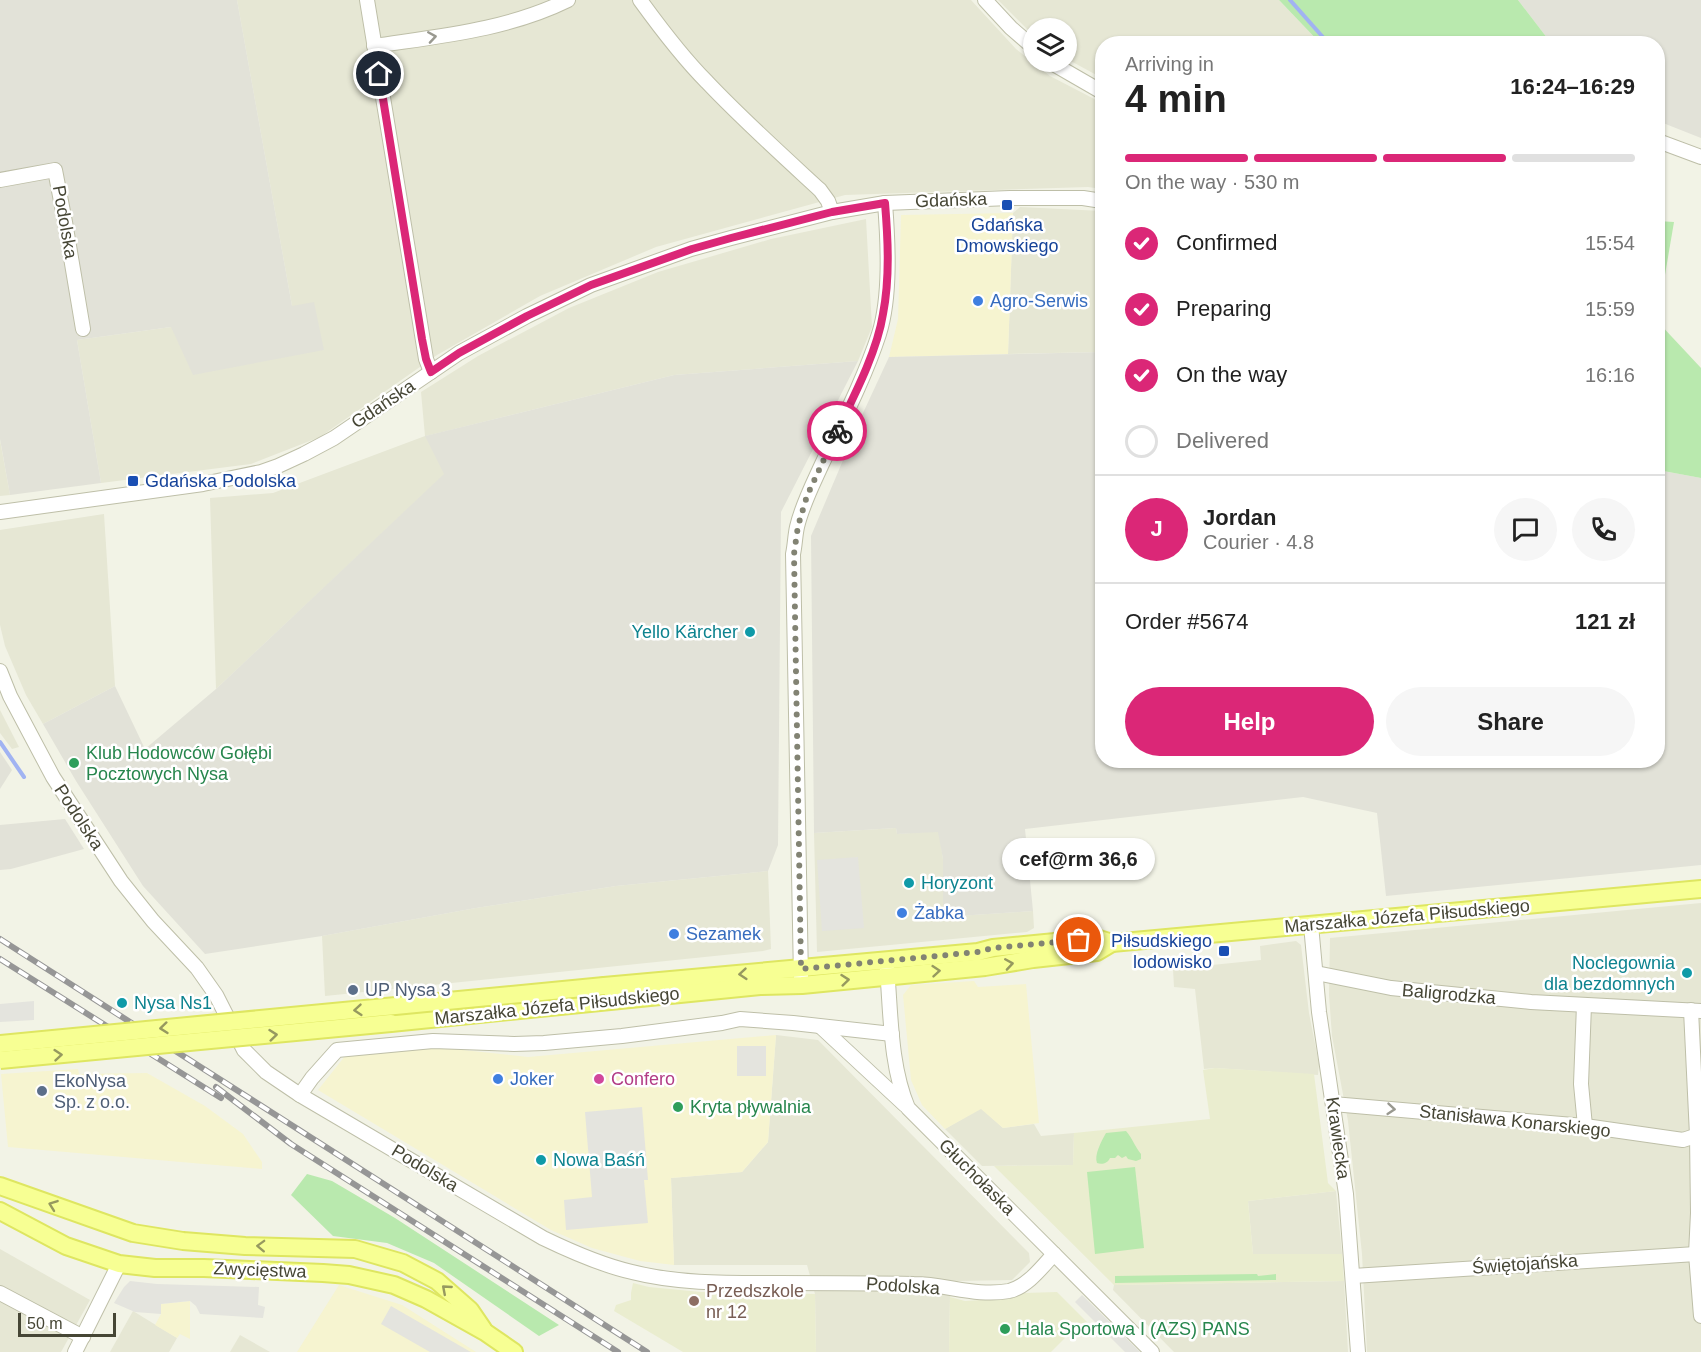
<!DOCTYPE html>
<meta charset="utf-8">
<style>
body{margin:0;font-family:Helvetica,sans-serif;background:#f6f6f6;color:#222;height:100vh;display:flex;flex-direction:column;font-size:22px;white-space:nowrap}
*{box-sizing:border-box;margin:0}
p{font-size:20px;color:#767676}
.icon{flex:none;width:33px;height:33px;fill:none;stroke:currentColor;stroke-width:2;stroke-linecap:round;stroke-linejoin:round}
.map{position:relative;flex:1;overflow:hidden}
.panel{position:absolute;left:1095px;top:36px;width:570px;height:732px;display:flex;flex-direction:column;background:#fff;border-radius:24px;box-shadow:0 2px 4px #0004}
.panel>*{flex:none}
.controls{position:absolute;left:1023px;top:18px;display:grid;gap:12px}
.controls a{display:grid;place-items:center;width:54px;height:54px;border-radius:50%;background:#fff;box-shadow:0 2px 4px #0004;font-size:30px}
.scale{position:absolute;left:18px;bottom:15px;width:98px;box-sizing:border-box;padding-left:6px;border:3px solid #464635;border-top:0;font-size:16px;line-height:21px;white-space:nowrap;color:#464635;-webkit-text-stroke:4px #fff;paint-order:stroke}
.pin{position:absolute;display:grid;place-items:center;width:51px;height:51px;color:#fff;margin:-26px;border:3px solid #fff;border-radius:50%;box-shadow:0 2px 6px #0007}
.courier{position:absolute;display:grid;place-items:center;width:60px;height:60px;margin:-30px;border:4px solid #db2777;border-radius:50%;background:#fff;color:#222;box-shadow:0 2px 8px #0007}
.bubble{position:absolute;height:42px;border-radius:21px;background:#fff;box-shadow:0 2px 4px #0004;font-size:20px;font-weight:700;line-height:42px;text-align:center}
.summary em{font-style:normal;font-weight:700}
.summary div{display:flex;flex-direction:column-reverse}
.summary{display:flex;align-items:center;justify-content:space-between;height:102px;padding:0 30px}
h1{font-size:39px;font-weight:700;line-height:45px}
.bar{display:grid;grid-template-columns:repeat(4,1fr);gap:9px 6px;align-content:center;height:72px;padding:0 30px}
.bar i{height:8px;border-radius:4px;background:#e0e0e0}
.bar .current{background:#db2777}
.bar p{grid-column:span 4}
.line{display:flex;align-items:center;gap:15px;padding:0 30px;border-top:2px solid #e0e0e0}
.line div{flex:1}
.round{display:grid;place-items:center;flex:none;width:63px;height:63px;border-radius:32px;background:#f6f6f6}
ol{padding:0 30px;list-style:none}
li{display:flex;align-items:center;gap:18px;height:66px}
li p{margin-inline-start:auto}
li .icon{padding:6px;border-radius:50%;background:#db2777;color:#fff;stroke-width:4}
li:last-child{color:#767676}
li i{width:33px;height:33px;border:3px solid #e0e0e0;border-radius:50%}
.button{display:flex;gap:12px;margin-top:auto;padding:12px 30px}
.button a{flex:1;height:69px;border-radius:36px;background:#db2777;color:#fff;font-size:24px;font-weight:700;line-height:69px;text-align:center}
.button a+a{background:#f6f6f6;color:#222}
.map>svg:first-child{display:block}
.residential{fill:#e6e7d4}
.commercial{fill:#f6f4d0}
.industrial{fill:#e2e2d8}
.education{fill:#eaedcf}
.green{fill:#b9e9ae}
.parking{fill:#e4e4de}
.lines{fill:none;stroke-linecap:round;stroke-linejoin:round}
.stream{stroke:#a1b3f2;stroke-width:4}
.minor-casing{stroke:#bebfa8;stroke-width:16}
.major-casing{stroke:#dee661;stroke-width:20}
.minor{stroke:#fff;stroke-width:14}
.major{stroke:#f7ff93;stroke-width:16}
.rail-casing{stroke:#969696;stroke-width:6}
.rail{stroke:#fff;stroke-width:4;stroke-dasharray:11;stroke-linecap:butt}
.major-bridge-casing{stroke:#dee661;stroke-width:20;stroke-linecap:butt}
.major-bridge{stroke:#f7ff93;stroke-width:16}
.oneway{stroke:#999990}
.oneway2{stroke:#96995f}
.done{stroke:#828373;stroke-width:6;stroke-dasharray:0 10.8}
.route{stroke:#db2777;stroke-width:8}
.transit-dot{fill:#1a4fb4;stroke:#fff;stroke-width:2}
.shop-dot{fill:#3f7fe0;stroke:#fff;stroke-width:2}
.culture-dot{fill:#0f9aa8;stroke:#fff;stroke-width:2}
.leisure-dot{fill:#2e9e5b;stroke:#fff;stroke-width:2}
.service-dot{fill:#5c6f8a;stroke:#fff;stroke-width:2}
.hotel-dot{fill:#d1479c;stroke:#fff;stroke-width:2}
.education-dot{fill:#8d6e63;stroke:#fff;stroke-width:2}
.labels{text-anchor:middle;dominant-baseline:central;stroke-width:5;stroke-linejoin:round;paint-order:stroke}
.street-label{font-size:18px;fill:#464635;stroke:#fff}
.transit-label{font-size:18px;fill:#164399;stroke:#fff}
.shop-label{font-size:18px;fill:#366cbe;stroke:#fff;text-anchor:start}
.culture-label{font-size:18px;fill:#0d838f;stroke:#fff;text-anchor:start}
.leisure-label{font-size:18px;fill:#27864d;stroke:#fff;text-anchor:start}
.service-label{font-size:18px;fill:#4e5e75;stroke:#fff;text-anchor:start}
.hotel-label{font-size:18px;fill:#b23c85;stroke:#fff;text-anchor:start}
.education-label{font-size:18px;fill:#785e54;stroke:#fff;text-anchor:start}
</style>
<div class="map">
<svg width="1701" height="1352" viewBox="0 0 1701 1352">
<rect width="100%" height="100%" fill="#f2f3e6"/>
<g class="residential">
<path d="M237,0H971L1016,49L1050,76L1102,103V189L1088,187L845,195L656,247L540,296L437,355L320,437L251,464L101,483L77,340L171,327L292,306Z"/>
<path d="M998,0H1279L1320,43L1102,44V78L1067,59L1066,28H1034L1033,35Z"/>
<path d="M1020,207L1102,211V352L1008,354L1013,213Z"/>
<path d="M866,219L872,327L858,361L674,375L426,436L445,474L216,689L210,498L273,493L425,436L421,392L478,356L569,308L658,272L771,239Z"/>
<path d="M0,440L10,495L0,496Z"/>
<path d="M104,514L115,686L43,724L26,695L5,646L0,625V530Z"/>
<path d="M0,710L19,747L12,749L0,733Z"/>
<path d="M896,828L897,834L939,831L943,859V917L1033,911L1034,928L1027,932L817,952L814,833Z"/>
<path d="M768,871L771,949L763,951L325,996L322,936L476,908L616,886Z"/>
<path d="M1701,903V1352H1367L1362,1254L1348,1121L1332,1036L1329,995L1330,938Z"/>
<path d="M1296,941L1301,945L1309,1013L1319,1064L1318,1075L1215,1068L1204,1069L1195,989L1174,987L1173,969L1261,960L1260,946Z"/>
<path d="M776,1035L818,1040L1029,1253L1030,1262L1012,1280L958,1281L950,1297L949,1352H816L815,1294L807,1265H674L671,1178L742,1172L768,1142Z"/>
<path d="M981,1108L1003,1128L1034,1124L1041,1136L1074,1133L1073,1165L982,1166L945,1129Z"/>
<path d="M1336,1191L1342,1254H1253L1248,1201Z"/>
<path d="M0,1249L90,1300L61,1352H0Z"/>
<path d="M1344,1281L1348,1352H1174L1113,1290L1114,1285Z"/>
<path d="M133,1311L177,1338L169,1352H110Z"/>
<path d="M240,1335L270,1352H230Z"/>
</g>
<g class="commercial">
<path d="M1013,213L1008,354L889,357L898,319L901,215Z"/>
<path d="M974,981L978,987L1026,984L1039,1123L1003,1128L981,1109L945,1129L922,1105L911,1080L903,995L911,985Z"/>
<path d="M776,1035L768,1142L742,1172L671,1178L674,1265L640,1261L592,1248L551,1230L318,1090L345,1056L435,1047L528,1057Z"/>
<path d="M78,1069L79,1074L147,1073L205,1106L243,1134L262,1162V1169L8,1147L1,1074Z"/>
<path d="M339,1285L402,1305L476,1352H297Z"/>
<path d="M190,1301V1339L180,1334L177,1338L155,1325L161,1314V1304Z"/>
</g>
<g class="industrial">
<path d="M0,0H237L292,306L314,302L324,350L193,375L171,327L77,340L101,483L10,495L0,439Z"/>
<path d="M1518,0H1701V138L1658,121V44L1551,43Z"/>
<path d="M1102,352V760H1658V470L1701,478V865L1386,896L1377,813L1303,797L1025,829L1033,911L943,917V859L938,832L897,834L896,828L814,833L811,536L863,413L889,357Z"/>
<path d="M858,361L781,512L778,845L768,871L616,886L476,908L322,936L205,954L143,886L76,781L43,724L115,686L145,749L216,689L444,474L425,436L674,375Z"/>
<path d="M0,752L12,770L0,789Z"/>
<path d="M65,819L84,849L11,869L0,870V825Z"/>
</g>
<g class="education">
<path d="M1215,1068L1314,1074L1328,1183L1336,1191L1248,1201L1253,1254H1342L1344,1281L1114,1285L994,1166L1073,1165L1074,1133L1210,1119L1203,1070Z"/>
<path d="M633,1283L649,1287L701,1292L815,1294L816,1352H683L614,1311L616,1305L631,1300V1293Z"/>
<path d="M1057,1292L1089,1324L1080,1323L1051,1352H949L950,1297L965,1301L996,1299L1008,1298L1024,1293Z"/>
</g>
<g class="green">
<path d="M1279,0H1518L1551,43H1320Z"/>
<path d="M1658,221L1674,222L1658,316Z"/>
<path d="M1658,322L1701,368V478L1658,470Z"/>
<path d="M1126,1131C1133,1139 1135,1147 1141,1154V1159L1136,1161L1128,1159L1126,1156L1122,1158L1118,1155L1115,1158H1110C1108,1163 1102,1165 1097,1163C1094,1155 1101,1142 1106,1133Z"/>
<path d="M1135,1167L1144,1248L1095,1254L1087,1172Z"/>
<path d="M307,1174L332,1181L395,1218L559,1325L539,1336L434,1263L387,1243L333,1236L291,1195Z"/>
<path d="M1257,1274L1258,1276L1276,1274V1280L1115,1283V1276Z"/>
</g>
<g class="parking">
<path d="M858,857L864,928L822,931L817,860Z"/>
<path d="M34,1001V1020L0,1022V1004Z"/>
<rect x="737" y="1046" width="29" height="30"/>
<path d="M642,1107L648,1180H644L648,1223L566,1230L564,1200L592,1197L585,1112Z"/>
<path d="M130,1281L157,1284L259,1287L258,1305L265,1307L263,1318L200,1314L196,1306L190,1301L161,1304V1314L135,1312L114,1303L124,1287Z"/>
<path d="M1082,1295L1140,1352H1125L1075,1302Z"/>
<path d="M391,1306L469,1351L471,1352H430L381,1324Z"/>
</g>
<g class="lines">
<g class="stream">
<path d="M1290,0L1329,44"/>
<path d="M0,742L24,777"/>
</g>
<defs>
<g id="minor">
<path d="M367,0L426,359L431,372"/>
<path d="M640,0C661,29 682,57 707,82C743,120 782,155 820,190L828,201L832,212"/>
<path d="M985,0L1011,28L1034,48"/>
<path d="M374,46C440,36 507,30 568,0"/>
<path d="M1050,62L1102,92"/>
<path d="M1658,141L1701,157"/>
<path d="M0,180L55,170L65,222L83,329"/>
<path d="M0,512L203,484L261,472L278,466L304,454L334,438L459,353L527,316L591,285L691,249L731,238L832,212L885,203L1010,198H1083L1102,201"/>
<path d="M0,671L10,696L53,777L121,881L153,921L197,968L216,995L244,1050L266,1072L300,1095L543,1238C572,1252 601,1265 632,1272C679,1284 729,1283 777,1283C823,1283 869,1283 914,1284C946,1284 976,1297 1009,1291C1027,1287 1042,1267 1054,1254"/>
<path d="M1311,925L1319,1012L1346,1194L1358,1352"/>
<path d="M887,969C891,1015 890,1065 908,1108L1152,1352"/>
<path d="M1316,973L1391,988L1531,1002L1701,1011"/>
<path d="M801,978L793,554C795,545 795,536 797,527C802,505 813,484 822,464C842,422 865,377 879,334C891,296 888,242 885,203"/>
<path d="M1584,1005L1581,1084L1585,1126"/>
<path d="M1691,1010L1697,1135L1698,1213L1696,1254L1701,1316"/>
<path d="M821,1027L905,1105"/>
<path d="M300,1095L312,1078L337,1050L433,1041L514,1044L544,1043L622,1036L722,1023L740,1019L793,1023L892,1034"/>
<path d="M1333,1104L1585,1126L1683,1140L1701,1134"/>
<path d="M1353,1276L1696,1254"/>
<path d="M0,1293L83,1337"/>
<path d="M75,1352L119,1264"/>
</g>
<g id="major">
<path d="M604,986L978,952L993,948L1096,938L1112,943L1701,889"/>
<path d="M391,1023L760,986L802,985L985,967L1033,959L1097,952L1112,943"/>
<path d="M0,1186L133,1233L183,1241L245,1246L355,1249L403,1263L437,1281L470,1310L483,1329"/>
<path d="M0,1211L66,1246L119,1264L155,1268H204L323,1273L349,1275L394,1285L426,1299L485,1332L514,1352"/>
</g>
</defs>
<use href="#minor" class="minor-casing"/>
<use href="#major" class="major-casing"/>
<use href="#minor" class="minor"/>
<use href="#major" class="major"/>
<defs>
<g id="rail">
<path d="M0,939L647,1352"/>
<path d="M0,959L221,1098"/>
<path d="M216,1087L291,1144L618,1352"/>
</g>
</defs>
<use href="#rail" class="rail-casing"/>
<use href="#rail" class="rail"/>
<defs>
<g id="major-bridge">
<path d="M0,1044L604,986"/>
<path d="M0,1060L391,1023"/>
</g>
</defs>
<use href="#major-bridge" class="major-bridge-casing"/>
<use href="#major-bridge" class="major-bridge"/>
</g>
<defs><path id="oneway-chevron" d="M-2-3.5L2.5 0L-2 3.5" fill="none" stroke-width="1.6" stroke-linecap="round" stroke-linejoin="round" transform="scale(1.5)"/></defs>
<g class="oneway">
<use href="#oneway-chevron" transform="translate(432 37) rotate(-9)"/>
<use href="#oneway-chevron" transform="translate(1391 1109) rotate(5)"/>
</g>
<g class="oneway2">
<use href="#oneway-chevron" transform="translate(1009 964) rotate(-9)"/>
<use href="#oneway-chevron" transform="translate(936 971) rotate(-5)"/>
<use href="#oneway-chevron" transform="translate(743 974) rotate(175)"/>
<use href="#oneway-chevron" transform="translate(845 980) rotate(-6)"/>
<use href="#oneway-chevron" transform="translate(358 1010) rotate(175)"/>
<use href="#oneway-chevron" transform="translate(164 1028) rotate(174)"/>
<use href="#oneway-chevron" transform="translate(273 1035) rotate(-6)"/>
<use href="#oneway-chevron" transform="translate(58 1055) rotate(-5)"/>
<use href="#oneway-chevron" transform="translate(53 1205) rotate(-160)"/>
<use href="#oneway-chevron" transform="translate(261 1246) rotate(-178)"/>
<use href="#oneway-chevron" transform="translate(446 1289) rotate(-139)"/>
</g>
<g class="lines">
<path class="done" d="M837,431L807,496L798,526L794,554L801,969L978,952L993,948L1079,940"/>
<path class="route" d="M379,74L422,339L426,359L431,372L459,353L527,316L591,285L692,249L731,238L832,212L885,203C888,239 890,278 883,314C877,352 854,396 837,431"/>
</g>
<g class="transit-dot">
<rect x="1001" y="199" width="12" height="12" rx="3"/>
<rect x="127" y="475" width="12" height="12" rx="3"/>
<rect x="1218" y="945" width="12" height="12" rx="3"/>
</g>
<g class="shop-dot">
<circle cx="978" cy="301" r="6"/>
<circle cx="902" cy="913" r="6"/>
<circle cx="674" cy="934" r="6"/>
<circle cx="498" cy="1079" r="6"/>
</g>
<g class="culture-dot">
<circle cx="750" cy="632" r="6"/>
<circle cx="909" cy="883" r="6"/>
<circle cx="1687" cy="973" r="6"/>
<circle cx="122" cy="1003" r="6"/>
<circle cx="541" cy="1160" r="6"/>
</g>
<g class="leisure-dot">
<circle cx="74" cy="763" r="6"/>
<circle cx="678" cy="1107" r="6"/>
<circle cx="1005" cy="1329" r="6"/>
</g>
<g class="service-dot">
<circle cx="353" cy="990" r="6"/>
<circle cx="42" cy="1091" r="6"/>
</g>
<circle class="hotel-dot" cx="599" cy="1079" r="6"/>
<circle class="education-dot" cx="694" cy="1301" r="6"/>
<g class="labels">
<g class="street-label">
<text transform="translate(951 200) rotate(-2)">Gdańska</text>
<text transform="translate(65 222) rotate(80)">Podolska</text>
<text transform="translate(383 404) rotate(-34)">Gdańska</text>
<text transform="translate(79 817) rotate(57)">Podolska</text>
<text transform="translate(1407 916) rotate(-5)">Marszałka Józefa Piłsudskiego</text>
<text transform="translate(1449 994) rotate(5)">Baligrodzka</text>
<text transform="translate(557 1006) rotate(-6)">Marszałka Józefa Piłsudskiego</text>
<text transform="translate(1515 1121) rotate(6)">Stanisława Konarskiego</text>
<text transform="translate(1338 1138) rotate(82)">Krawiecka</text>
<text transform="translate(425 1168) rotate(31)">Podolska</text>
<text transform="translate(977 1177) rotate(45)">Głuchołaska</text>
<text transform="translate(1525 1264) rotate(-4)">Świętojańska</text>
<text transform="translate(260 1270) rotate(2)">Zwycięstwa</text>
<text transform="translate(903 1286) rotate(4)">Podolska</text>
</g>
<g class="transit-label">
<text x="1007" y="225">Gdańska<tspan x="1007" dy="21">Dmowskiego</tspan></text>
<text x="145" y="481" text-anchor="start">Gdańska Podolska</text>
<text x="1212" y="941" text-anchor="end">Piłsudskiego<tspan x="1212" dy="21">lodowisko</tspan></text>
</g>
<g class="shop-label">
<text x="990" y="301">Agro-Serwis</text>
<text x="914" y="913">Żabka</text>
<text x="686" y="934">Sezamek</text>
<text x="510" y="1079">Joker</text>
</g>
<g class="culture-label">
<text x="738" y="632" text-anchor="end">Yello Kärcher</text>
<text x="921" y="883">Horyzont</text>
<text x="1675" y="963" text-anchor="end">Noclegownia<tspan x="1675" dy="21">dla bezdomnych</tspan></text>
<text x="134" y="1003">Nysa Ns1</text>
<text x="553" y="1160">Nowa Baśń</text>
</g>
<g class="leisure-label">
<text x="86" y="753">Klub Hodowców Gołębi<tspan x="86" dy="21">Pocztowych Nysa</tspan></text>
<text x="690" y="1107">Kryta pływalnia</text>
<text x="1017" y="1329">Hala Sportowa I (AZS) PANS</text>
</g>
<g class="service-label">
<text x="365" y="990">UP Nysa 3</text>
<text x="54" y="1081">EkoNysa<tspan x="54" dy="21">Sp. z o.o.</tspan></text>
</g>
<g class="hotel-label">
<text x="611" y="1079">Confero</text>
</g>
<g class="education-label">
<text x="706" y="1291">Przedszkole<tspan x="706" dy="21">nr 12</tspan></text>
</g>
</g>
</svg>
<div class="controls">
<a><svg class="icon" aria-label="layers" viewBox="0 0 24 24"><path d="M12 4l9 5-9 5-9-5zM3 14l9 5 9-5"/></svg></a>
</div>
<div class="scale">50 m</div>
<div class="pin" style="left:1079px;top:940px;background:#ea580c"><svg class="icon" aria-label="bag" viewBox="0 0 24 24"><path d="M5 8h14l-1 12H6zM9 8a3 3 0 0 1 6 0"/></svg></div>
<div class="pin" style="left:379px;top:74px;background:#1f2937"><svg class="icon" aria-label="home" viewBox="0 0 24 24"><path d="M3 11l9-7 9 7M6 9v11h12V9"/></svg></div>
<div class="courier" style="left:837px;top:431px"><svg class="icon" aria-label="bike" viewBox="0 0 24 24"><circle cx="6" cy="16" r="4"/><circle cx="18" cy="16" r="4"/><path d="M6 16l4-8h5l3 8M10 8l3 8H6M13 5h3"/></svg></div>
<div class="bubble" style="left:1002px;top:838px;width:153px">cef@rm 36,6</div>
<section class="panel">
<div class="summary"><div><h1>4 min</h1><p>Arriving in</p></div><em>16:24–16:29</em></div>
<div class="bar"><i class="current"></i><i class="current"></i><i class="current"></i><i></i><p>On the way · 530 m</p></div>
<ol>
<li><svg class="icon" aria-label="check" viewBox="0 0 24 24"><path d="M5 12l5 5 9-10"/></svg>Confirmed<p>15:54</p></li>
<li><svg class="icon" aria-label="check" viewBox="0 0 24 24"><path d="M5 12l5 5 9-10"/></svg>Preparing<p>15:59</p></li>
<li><svg class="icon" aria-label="check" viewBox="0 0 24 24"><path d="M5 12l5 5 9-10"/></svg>On the way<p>16:16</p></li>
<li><i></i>Delivered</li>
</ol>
<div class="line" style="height:108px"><b class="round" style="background:#db2777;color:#fff">J</b><div><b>Jordan</b><p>Courier · 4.8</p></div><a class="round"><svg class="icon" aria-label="chat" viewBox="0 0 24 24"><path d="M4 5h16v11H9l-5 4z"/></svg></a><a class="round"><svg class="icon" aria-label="phone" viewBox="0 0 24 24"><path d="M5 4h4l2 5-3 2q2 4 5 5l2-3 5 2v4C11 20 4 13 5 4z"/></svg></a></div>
<div class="line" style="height:78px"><div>Order #5674</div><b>121 zł</b></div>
<div class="button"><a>Help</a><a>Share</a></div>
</section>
</div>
